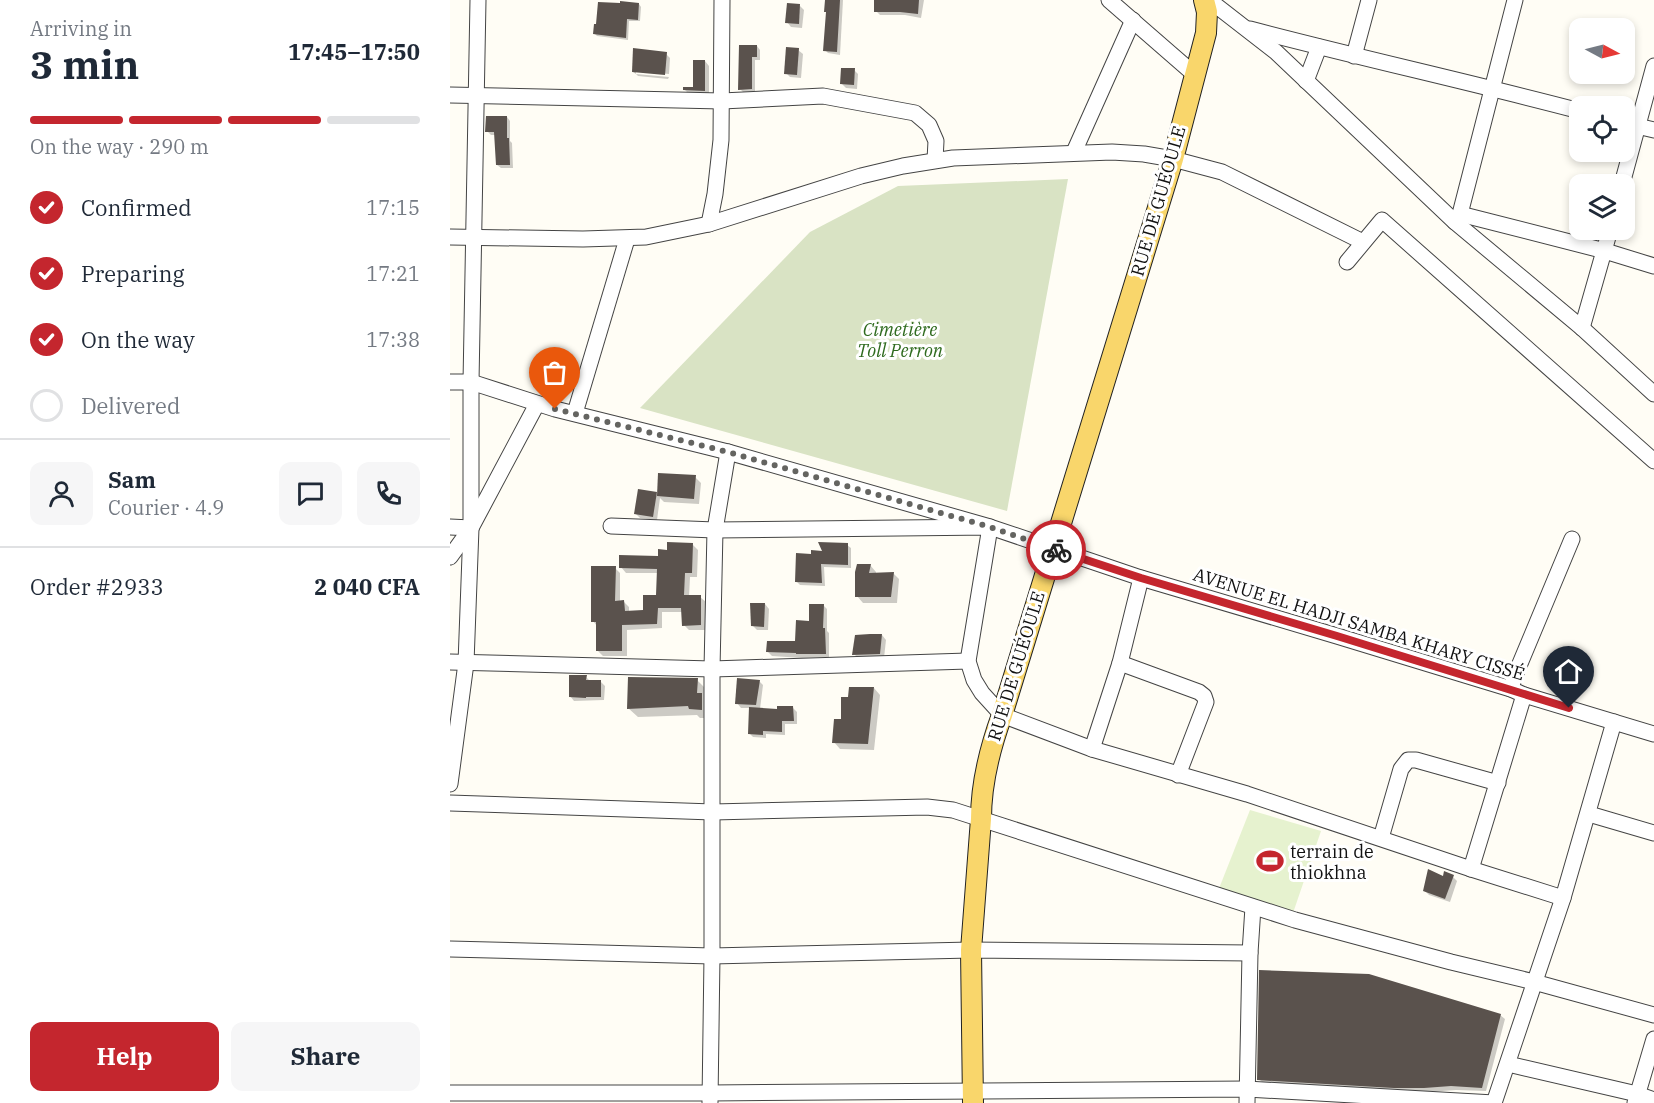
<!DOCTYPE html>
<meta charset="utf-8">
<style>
body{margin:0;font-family:"IBM Plex Serif",serif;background:#f6f6f7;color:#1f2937;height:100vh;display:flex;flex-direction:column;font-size:22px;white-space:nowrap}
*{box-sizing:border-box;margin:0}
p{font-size:20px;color:#747a83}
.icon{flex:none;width:33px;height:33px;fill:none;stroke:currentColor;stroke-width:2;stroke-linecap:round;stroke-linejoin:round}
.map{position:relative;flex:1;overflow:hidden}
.details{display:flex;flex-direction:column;background:#fff;width:450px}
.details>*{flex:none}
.needle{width:39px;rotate:97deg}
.buttons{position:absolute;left:1119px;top:18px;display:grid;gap:12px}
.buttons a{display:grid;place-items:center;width:66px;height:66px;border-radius:12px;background:#fff;box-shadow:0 3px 9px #0003;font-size:30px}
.pin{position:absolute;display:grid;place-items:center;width:51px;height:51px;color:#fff;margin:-62px -26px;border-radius:50% 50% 50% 0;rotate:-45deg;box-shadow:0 0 6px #0007}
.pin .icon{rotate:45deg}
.courier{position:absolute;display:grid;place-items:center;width:60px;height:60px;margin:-30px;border:4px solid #c4262e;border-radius:50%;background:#fff;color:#222;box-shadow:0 2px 8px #0007}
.overview em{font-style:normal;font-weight:700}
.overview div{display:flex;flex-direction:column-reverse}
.overview{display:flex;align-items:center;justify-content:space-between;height:102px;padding:0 30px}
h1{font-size:39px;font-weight:700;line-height:45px}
.bar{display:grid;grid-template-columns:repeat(4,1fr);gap:9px 6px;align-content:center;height:72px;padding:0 30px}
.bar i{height:8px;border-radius:4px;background:#e0e1e3}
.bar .on{background:#c4262e}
.bar p{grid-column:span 4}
.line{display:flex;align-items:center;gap:15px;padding:0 30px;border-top:2px solid #e0e1e3}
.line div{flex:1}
.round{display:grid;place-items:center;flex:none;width:63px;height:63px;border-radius:12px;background:#f6f6f7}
ol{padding:0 30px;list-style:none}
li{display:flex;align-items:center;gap:18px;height:66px}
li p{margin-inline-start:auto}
li .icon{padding:6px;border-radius:50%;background:#c4262e;color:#fff;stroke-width:4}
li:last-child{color:#747a83}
li i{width:33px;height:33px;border:3px solid #e0e1e3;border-radius:50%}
.button{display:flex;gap:12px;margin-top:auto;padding:12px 30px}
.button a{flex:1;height:69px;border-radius:12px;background:#c4262e;color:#fff;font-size:24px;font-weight:700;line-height:69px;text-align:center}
.button a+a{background:#f6f6f7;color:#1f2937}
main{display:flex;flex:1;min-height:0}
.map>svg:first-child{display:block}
.cemetery{fill:#d9e3c4}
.pitch{fill:#e6f2cf}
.shadow{fill:#0003}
.building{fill:#5a524d}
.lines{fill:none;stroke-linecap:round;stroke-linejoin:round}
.minor-casing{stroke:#444;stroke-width:17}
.major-casing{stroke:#222;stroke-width:22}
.minor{stroke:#fff;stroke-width:15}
.major{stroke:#f9d66b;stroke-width:20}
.done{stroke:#646461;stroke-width:6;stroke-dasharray:0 10.8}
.route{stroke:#c4262e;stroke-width:8}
.labels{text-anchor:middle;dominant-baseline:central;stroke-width:6;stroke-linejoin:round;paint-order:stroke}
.street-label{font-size:18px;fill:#111;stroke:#fff}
.park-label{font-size:18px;font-style:italic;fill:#2f6b1f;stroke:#fff}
.poi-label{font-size:18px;fill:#111;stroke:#fff;text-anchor:start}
</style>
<main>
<section class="details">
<div class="overview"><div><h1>3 min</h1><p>Arriving in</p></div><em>17:45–17:50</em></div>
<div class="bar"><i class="on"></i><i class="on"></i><i class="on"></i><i></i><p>On the way · 290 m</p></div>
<ol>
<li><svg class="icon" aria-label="check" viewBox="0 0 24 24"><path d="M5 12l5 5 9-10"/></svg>Confirmed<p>17:15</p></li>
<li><svg class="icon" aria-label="check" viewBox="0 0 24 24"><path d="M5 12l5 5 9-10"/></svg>Preparing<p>17:21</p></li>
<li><svg class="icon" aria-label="check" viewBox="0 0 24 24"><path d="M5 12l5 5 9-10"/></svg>On the way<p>17:38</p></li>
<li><i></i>Delivered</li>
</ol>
<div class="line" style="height:108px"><a class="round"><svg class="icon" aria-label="person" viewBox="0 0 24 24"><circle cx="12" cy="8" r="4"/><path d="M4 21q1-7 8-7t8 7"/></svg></a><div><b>Sam</b><p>Courier · 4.9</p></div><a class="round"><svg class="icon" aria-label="chat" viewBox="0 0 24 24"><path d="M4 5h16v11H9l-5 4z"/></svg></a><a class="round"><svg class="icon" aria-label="phone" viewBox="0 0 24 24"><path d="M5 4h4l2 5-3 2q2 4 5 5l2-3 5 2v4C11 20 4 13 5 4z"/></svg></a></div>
<div class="line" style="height:78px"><div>Order #2933</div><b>2 040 CFA</b></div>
<div class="button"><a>Help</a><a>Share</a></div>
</section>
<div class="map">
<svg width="1204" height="1103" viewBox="0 0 1204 1103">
<rect width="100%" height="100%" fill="#fffdf5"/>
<path class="cemetery" d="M618,179L557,511L190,408L360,232L448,186Z"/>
<path class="pitch" d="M800,810L871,831L843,913L768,891Z"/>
<g class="shadow">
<path d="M377,0H393L390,55L378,53L375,50Z"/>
<path d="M426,0H474L471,18L455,15H430L426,11Z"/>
<path d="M189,4L191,7L190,21H179L178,40L147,36L145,34Z"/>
<path d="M349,5L354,10L352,28L341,27L337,22Z"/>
<path d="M290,46H307L310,50V60H305V93H294L290,89Z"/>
<path d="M348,50L353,54L351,78L340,77L336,73Z"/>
<path d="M216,54L220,58L219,74L186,71V74L183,72Z"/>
<path d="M255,61L259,66V94H239L235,90L244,88Z"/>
<path d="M404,70L408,74L407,89L396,88L392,84Z"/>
<path d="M186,74L219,77L218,79L188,76Z"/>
<path d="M57,117L60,121V141L62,143L63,168H51L47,165L46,135H41L37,131Z"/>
<path d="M245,477L251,483L249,504L214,502L210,498L207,520L190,518L186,514L189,491L208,494Z"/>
<path d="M243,545L248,550L247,577H240L239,597H250L256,602V630H239L234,625L233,612H212V628L177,630V656H153L148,651L147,626L143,621L165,568L170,573V602H174L179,607V613L195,612L207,596L208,573H176L171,567L209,557L218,551Z"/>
<path d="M397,545L401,548V568L374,567L375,586L350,585L346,581L362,555Z"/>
<path d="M420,565L426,572V574L443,573L449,579L447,603H413L407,596Z"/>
<path d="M315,604L319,609L318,630H307L302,625Z"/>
<path d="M373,605L377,609V631L379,633V657L352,658L322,656L318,652L346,643Z"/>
<path d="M432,635L436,640L434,658H408L404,654Z"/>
<path d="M136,677L141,682L150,681L155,686L154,700L124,701L120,696Z"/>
<path d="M247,680L256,689L261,718H250L247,715L188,717L178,708Z"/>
<path d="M309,681L313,685L310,709L329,710L343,708L347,712V724H335V735L316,734V738L303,737L299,733L301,708H291L287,703Z"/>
<path d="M424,688L430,695L424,750L390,749L384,742L392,720Z"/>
<path d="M1003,877L1007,881L1000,902L979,895L974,890Z"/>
<path d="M1050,1015L1055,1019L1036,1091L1006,1090L979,1092L813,1083L809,1079Z"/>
</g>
<g class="building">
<path d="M375,0H390L387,52L373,51L376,12H374Z"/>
<path d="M424,0H469L468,14L450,12H424Z"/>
<path d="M170,1L189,3L188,20L177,19L176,38L143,34L144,24H146L148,2L170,3Z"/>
<path d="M337,3L350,4L349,24L335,23Z"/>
<path d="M289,45H307V57H302V89L288,90Z"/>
<path d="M336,47L349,48L347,75L334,74Z"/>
<path d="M183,48L217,52L215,75L182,72Z"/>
<path d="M243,60H255V91L233,90V87H243Z"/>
<path d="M391,68H405L404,85L390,84Z"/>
<path d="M36,116H57V138H59L60,165H46L44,132H35Z"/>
<path d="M208,473L246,475L244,499L207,496Z"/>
<path d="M188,489L207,492L203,517L184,514Z"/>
<path d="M217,542L243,543L242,573H235L234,595H251V625L232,626L231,608H208L207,624L172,625V651H146V622H141V566H166L165,601L174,600L175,611L193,610V595H206L207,569L169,568V555L208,556V549L217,550Z"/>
<path d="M368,542L398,543V565L371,564L372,583L345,582L346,553L361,554V550L372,551Z"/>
<path d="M407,564H421L419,573L444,572L441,597H405V572Z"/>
<path d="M300,603H315L314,627L301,626Z"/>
<path d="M359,604H374L373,628H375L376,654H346V653L316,652L317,641H345L346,620L359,621Z"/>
<path d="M420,634H432L430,654L402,655L405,635Z"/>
<path d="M119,675H137L136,680H151V697H136V698L119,697Z"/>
<path d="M178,677L248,678L247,693H252V710L239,709L238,706L177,709Z"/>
<path d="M287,678L310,680L306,705L285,704Z"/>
<path d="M399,687H424L418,744L382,743L384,719H391V697H398Z"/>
<path d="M327,706H343L344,721H332V732L313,731V735L298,734L299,707L327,709Z"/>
<path d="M978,869L993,876L994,871L1004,875L995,899L973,891Z"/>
<path d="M809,970L919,974L1051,1014L1032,1088L1001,1086L974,1088H944L807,1080Z"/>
</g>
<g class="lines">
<defs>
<g id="minor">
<path d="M659,0L744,74"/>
<path d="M759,0L826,52L1005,222L1132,328L1204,394"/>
<path d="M800,29C910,58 1020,82 1130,111"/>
<path d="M904,56L919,0"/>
<path d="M856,81L869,47"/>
<path d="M0,95L272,101L373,96L465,113L479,125L486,141L485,160"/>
<path d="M1174,123L1204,130"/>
<path d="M624,152L683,20"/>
<path d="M1172,184L1204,66"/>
<path d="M1010,214L1155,251L1204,266"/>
<path d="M1005,222L1010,214L1065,0"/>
<path d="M259,224L265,194L271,140L272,0"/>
<path d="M0,237L133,239L196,237L259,224L411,176L453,166L503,158L662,152L694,154L723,159L772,172L913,242"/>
<path d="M897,262L932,220L1204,461"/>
<path d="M1132,328L1160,230"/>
<path d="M0,382H21L105,409L278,452L540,527L691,578L887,636L1061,689L1074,695L1204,734"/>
<path d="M125,413L177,239"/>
<path d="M161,526L265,530L540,527L518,661L524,680L532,693L552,715L642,749L797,794L1021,869L1113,898"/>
<path d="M0,527L21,528"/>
<path d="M0,557L21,528L87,404"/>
<path d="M0,662L262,669L518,661"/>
<path d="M670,663L749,692L754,696L756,702L728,775"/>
<path d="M1061,689L1064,678L1122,539"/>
<path d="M642,749L670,663L691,578"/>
<path d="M0,784L16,663L21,528V382L28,0"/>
<path d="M0,803L263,812L477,807L503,810L845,920L1001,962L1084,982L1204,1015"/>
<path d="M1139,814L1204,833"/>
<path d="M931,838L951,769L958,760H966L1048,783"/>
<path d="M1021,869L1074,695"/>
<path d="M0,949L262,956L521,950L800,953"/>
<path d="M1058,1064L1187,1094L1204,1100"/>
<path d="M0,1093H259L797,1089L1044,1103L1113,898L1164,722"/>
<path d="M260,1102L262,956V669L265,530L278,452"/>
<path d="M797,1103L800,953L803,907"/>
<path d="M1185,1103L1204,1039"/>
</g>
<path id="major" d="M523,1103L521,950L531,819C531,784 540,748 552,715L723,159L756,33L757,12L754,0"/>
</defs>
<use href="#minor" class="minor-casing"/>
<use href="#major" class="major-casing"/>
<use href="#minor" class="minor"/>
<use href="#major" class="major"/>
</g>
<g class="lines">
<path class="done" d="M105,409L278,452L540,527L606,550"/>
<path class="route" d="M606,550L691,578L887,636L1119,708"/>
</g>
<defs>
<symbol id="stadium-bare" viewBox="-9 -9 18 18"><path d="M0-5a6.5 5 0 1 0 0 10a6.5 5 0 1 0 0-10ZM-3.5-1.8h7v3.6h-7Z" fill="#c4262e" stroke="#fff" stroke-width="2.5" paint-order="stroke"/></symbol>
</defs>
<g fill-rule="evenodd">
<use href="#stadium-bare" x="801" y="842" width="38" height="38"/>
</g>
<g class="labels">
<g class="street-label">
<text transform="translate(708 201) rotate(-74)">RUE DE GUÉOULE</text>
<text transform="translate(909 624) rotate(17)">AVENUE EL HADJI SAMBA KHARY CISSÉ</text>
<text transform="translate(566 666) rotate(-73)">RUE DE GUÉOULE</text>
</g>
<g class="park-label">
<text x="450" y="329">Cimetière<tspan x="450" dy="21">Toll Perron</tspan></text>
</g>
<g class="poi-label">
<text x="840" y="851">terrain de<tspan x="840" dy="21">thiokhna</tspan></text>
</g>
</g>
</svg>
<div class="buttons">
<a><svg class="needle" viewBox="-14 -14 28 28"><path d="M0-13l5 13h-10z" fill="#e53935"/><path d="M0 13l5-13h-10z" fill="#747a83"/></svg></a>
<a><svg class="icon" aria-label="locate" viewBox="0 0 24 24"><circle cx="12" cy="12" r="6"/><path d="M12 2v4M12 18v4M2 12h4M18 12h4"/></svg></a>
<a><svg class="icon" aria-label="layers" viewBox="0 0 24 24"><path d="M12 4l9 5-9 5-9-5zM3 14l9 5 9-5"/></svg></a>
</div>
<div class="pin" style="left:105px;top:409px;background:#ea580c"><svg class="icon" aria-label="bag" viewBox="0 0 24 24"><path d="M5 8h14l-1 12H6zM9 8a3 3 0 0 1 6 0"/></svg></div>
<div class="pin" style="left:1119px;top:708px;background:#1f2937"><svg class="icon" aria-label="home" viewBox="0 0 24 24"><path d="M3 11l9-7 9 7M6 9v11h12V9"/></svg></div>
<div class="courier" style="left:606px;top:550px"><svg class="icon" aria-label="bike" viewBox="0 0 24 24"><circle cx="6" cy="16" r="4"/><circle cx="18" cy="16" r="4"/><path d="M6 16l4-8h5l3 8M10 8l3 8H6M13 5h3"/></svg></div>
</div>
</main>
